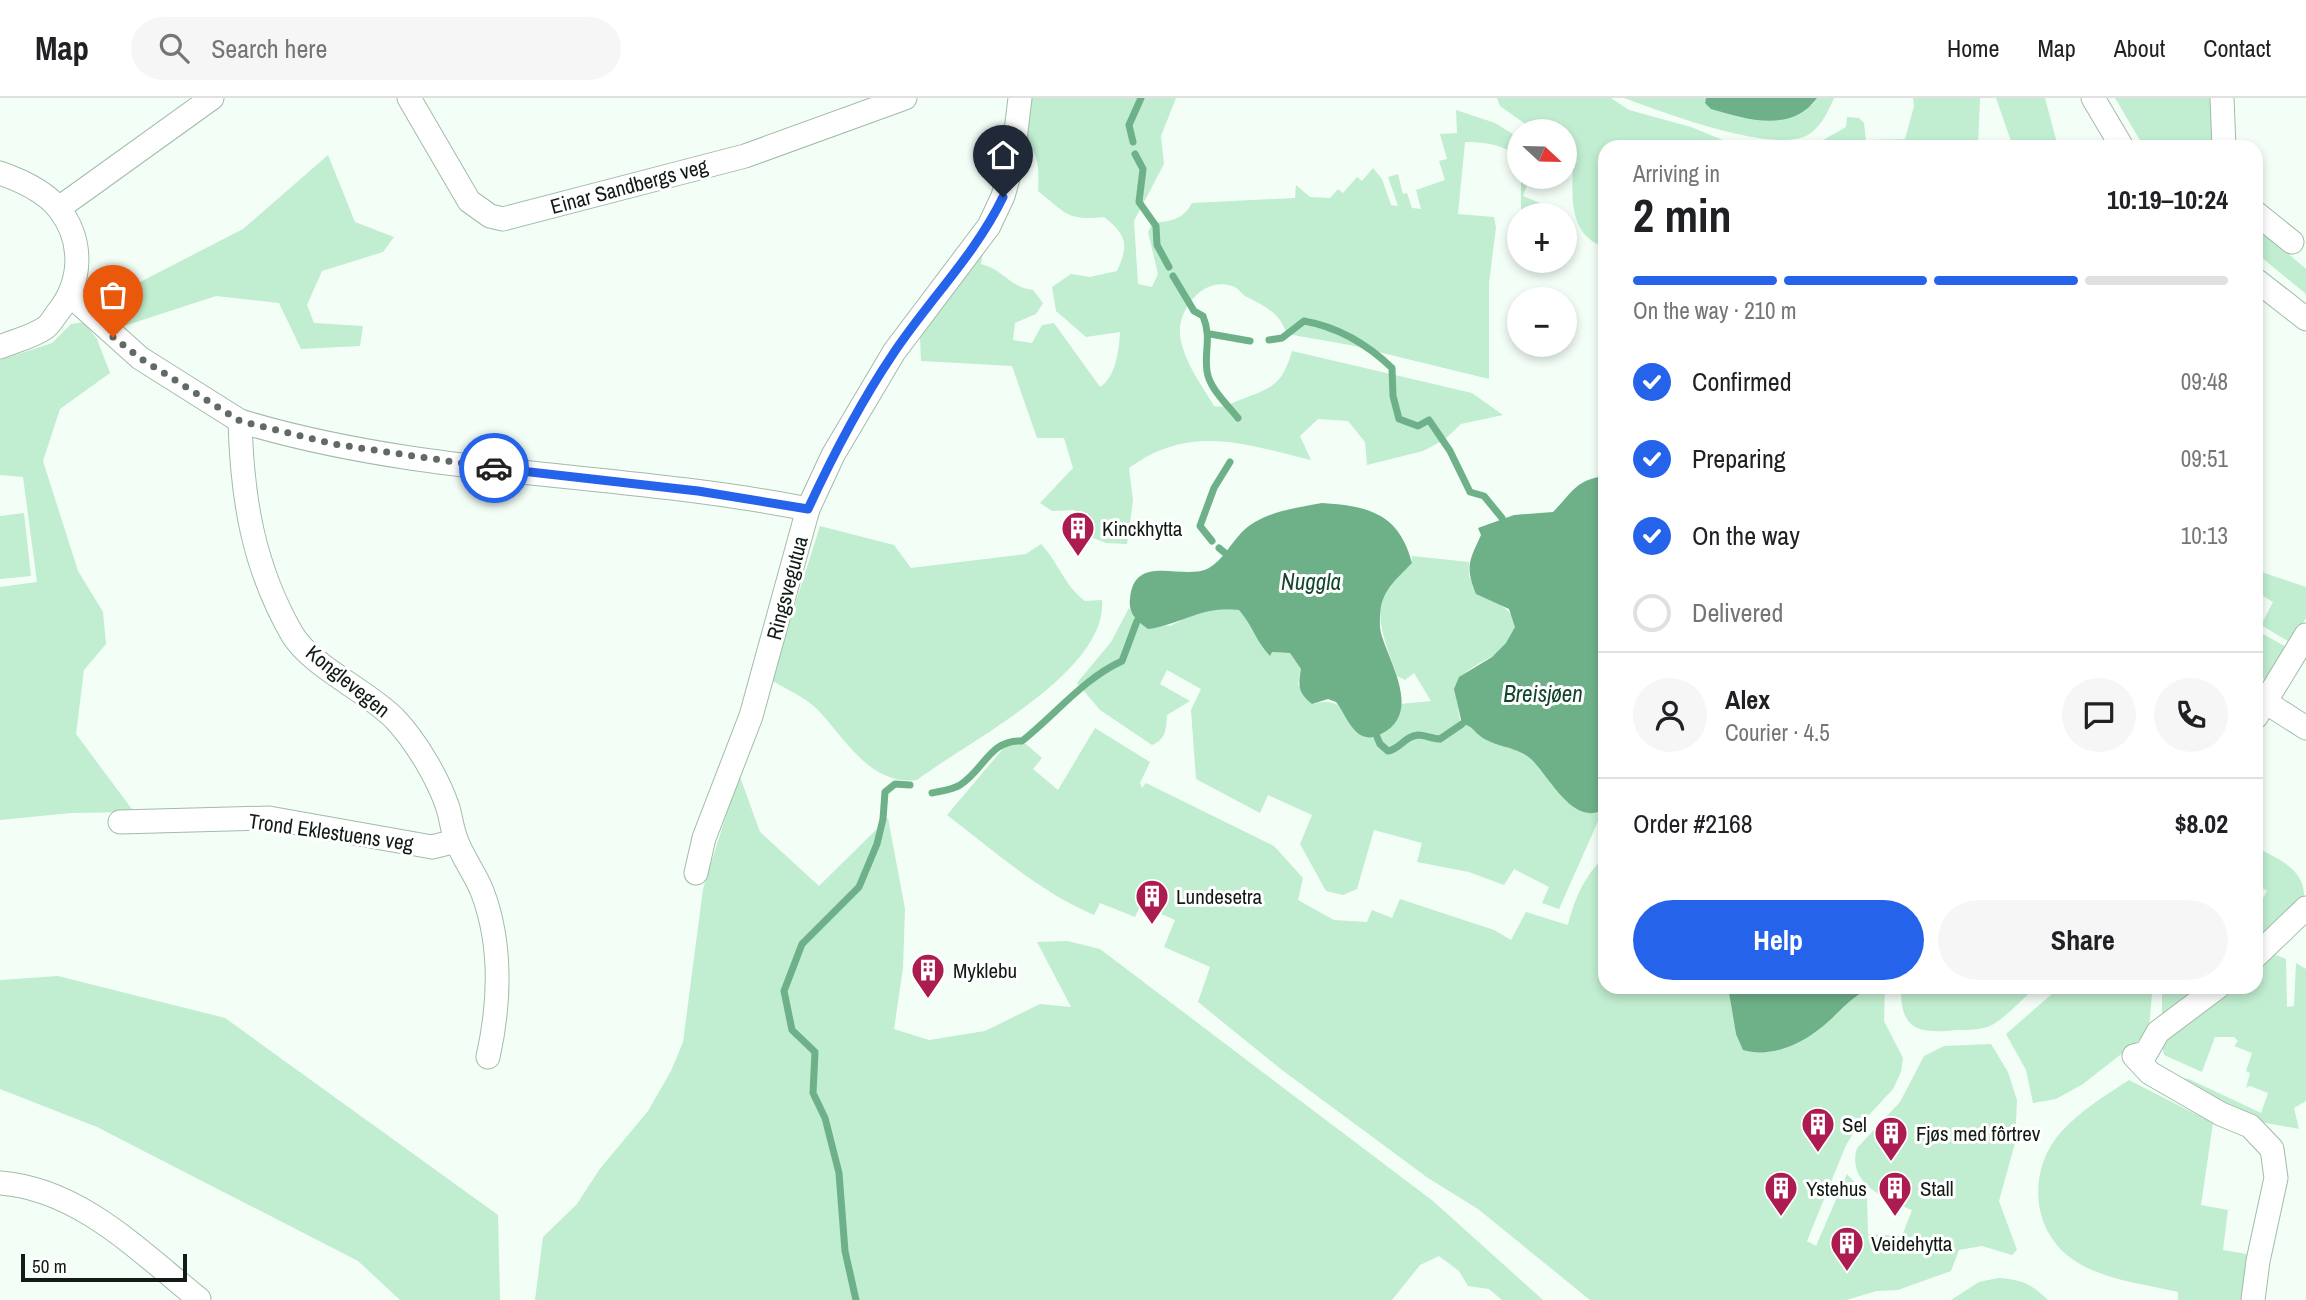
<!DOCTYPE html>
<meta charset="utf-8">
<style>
body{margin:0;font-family:"Archivo Narrow",sans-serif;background:#f6f6f6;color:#202124;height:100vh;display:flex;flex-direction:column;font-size:26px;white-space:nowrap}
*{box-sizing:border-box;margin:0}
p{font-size:23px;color:#757577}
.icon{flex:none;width:38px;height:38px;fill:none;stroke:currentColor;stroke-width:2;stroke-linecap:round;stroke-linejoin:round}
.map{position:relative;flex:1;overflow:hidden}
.details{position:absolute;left:1598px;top:42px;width:665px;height:854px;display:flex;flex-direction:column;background:#fff;border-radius:21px;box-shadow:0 4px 10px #0003}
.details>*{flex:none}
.needle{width:46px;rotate:112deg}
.controls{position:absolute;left:1507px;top:21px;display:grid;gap:14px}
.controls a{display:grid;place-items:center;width:70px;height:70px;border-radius:50%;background:#fff;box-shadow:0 4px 10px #0003;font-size:35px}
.scale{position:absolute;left:21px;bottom:18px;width:166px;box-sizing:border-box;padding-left:7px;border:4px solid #121b15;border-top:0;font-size:19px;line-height:24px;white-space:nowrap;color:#121b15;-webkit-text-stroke:5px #fff;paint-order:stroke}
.pin{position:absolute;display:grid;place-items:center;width:60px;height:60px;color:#fff;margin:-72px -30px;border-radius:50% 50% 50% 0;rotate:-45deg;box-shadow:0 0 7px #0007}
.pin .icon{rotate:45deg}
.courier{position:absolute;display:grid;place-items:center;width:70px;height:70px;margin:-35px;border:5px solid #2563eb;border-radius:50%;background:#fff;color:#222;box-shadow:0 2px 9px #0007}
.headline em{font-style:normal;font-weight:700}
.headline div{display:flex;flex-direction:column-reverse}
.headline{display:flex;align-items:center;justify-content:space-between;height:119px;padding:0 35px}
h1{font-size:46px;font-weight:700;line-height:52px}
.bar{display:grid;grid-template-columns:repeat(4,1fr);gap:10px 7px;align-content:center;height:84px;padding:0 35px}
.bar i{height:9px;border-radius:5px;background:#e0e0e0}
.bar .selected{background:#2563eb}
.bar p{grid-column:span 4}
.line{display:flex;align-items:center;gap:18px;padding:0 35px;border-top:2px solid #e0e0e0}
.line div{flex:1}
.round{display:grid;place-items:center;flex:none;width:74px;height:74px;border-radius:37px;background:#f6f6f6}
ol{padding:0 35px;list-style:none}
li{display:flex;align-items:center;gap:21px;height:77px}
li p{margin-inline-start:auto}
li .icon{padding:7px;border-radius:50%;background:#2563eb;color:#fff;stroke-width:4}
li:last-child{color:#757577}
li i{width:38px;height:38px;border:4px solid #e0e0e0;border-radius:50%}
.primary-button{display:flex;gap:14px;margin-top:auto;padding:14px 35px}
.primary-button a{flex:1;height:80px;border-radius:42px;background:#2563eb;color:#fff;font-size:28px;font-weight:700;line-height:80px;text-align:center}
.primary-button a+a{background:#f6f6f6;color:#202124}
header{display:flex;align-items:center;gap:42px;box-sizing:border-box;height:98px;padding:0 35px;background:#fff;border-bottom:2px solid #e0e0e0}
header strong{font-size:33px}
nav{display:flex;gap:38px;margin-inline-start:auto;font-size:24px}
.search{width:490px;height:63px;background:#f6f6f6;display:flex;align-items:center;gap:18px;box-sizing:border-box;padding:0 24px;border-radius:38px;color:#757577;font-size:26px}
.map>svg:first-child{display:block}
.green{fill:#c1edd0}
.water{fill:#6eb189}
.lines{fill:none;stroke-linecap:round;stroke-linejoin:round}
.stream{stroke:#6eb189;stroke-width:7}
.minor-casing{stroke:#a2bbaa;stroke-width:25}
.minor{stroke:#fff;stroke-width:23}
.done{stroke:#616a64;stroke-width:7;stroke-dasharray:0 12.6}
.route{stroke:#2563eb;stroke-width:9}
.labels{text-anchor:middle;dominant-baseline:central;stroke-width:6;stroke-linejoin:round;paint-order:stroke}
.street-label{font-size:21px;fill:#121b15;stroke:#fff}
.poi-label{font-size:21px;fill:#121b15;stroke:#fff;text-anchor:start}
.water-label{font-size:23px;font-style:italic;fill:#11462b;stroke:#fff}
</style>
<header>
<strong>Map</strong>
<div class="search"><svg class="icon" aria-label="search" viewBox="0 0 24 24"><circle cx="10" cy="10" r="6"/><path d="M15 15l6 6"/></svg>Search here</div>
<nav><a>Home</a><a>Map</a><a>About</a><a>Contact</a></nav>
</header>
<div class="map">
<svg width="2306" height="1202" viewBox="0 0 2306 1202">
<rect width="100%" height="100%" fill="#f3fef7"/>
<g class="green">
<path d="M1027,0H1176L1161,38L1164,66L1134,123L1138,186L1152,189L1158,176L1148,134L1153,125C1171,123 1183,122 1192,105L1295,100L1296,87L1310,99L1330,100L1338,91L1343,95L1357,79L1362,83L1373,70L1382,81L1391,107L1398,108L1388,79L1398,76L1403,96L1407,95L1412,110L1421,111L1416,92L1445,82L1439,63L1447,61L1440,36L1457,35L1456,12L1495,25L1519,40V66C1513,46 1482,44 1465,44L1458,116L1494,119L1496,129L1489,185V281L1350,247L1287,236C1279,213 1265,209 1245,198C1241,195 1237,189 1232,188C1206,179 1183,205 1180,229C1178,256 1201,286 1214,308C1225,310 1229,306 1240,302C1271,290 1282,288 1292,253L1472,295L1503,317L1461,326L1444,342L1423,353L1367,367L1365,344L1348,323L1318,321L1300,338L1311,362C1245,346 1190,325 1129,370L1133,403L1127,446L1106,445L1072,432L1075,412L1052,413L1040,405L1073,370L1064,340H1037L1012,268L921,263L920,240L983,154L981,166C1004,172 1009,189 1033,192L1043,205L1036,216L1015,225L1013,242L1032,245L1042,227L1054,225L1100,289C1116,279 1119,252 1120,234L1086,239L1056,213L1052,189L1071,176L1090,179L1117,173C1129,147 1127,137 1104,119C1066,123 1066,115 1038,93C1039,75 1040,53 1023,42Z"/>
<path d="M1497,0H1611L1629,12L1691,29L1740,49H1605V149C1568,138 1572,97 1573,67L1565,57L1564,33H1535L1500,8Z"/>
<path d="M1624,0H1706L1705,5L1812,7L1817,0H1834C1828,14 1820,31 1806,38C1770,55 1662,14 1624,0Z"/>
<path d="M1913,0H1980L1978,49H1811L1846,29L1847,19L1859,20L1864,25L1866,42L1905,41L1914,8Z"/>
<path d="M1996,0H2045L2058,49H2013Z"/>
<path d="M2115,0H2210L2214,49H2144Z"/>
<path d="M328,57L355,124L394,139L383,154L322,173L307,207L314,225L363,228L360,248L301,251L279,205L216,198L124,228L109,200L243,131Z"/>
<path d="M1521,79H1530L1523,98L1548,108L1556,117H1521Z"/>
<path d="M2256,128L2306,171V196L2256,155Z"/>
<path d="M84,224L97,241L110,275L60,311L43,363L78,473L103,514L106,546L84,572L76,636L134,714L71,715L0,722V489L37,484L23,379L0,377V262L52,245L71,226Z"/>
<path d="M24,415L31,478L0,481V418Z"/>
<path d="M820,428L894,447L911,470L1026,456L1041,446C1058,464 1064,487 1085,503L1102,502C1108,574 967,644 917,682C870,688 845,640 817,611C805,599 786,591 771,582Z"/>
<path d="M1412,458L1469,464C1469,469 1468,477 1470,480C1479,500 1519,509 1515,530C1506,570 1449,559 1457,605C1459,613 1458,618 1462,626L1473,629C1481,641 1496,647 1511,647C1517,654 1522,654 1529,658C1552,674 1564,724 1603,712L1559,811L1542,805L1549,789L1514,771L1504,787L1469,774L1417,764L1422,745L1374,732L1357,791L1343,797L1326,793L1300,746L1312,717L1268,697L1260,715L1196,681L1191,612L1201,591L1167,572L1160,586L1190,603L1167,617C1166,629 1167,641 1152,647L1100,612L1077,585L1111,544L1129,510L1137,523L1170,528L1196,515L1218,509L1239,511L1272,554L1290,555L1301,571L1298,586L1312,606C1343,598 1344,614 1361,637C1384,639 1397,629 1400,606L1431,603L1414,575L1405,582L1397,578C1387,546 1366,509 1395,480C1401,475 1407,471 1412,465Z"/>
<path d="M2256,472L2306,489V520L2291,545L2261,527L2273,504L2256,494Z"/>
<path d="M2258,533L2288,550L2265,581L2256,579Z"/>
<path d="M1095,630L1150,664L1140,685L1142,690L1146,685L1274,748L1303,780L1298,802L1334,822L1367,824L1372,812L1392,820L1400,801L1494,832L1511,842L1526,814L1568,827C1574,802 1585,776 1605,759V889H1728L1736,936L1828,924L1850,901L1863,894V889H1885L1884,923L1903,960L1901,974L1893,991L1856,1031L1846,1047L1807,1143L1816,1148L1847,1076L1867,1098L1868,1136L1902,1138L1912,1112C1886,1101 1846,1086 1857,1050L1900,1004L1924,958L1944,948L1991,946L2008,974L2017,1002L2015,1045L1999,1103L2017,1152L2012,1157L1982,1148L1959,1152L1951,1173L1898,1192L1877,1193L1846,1202H1590L1478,1111L1428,1080L1282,972L1198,904L1210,869L1164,849L1175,822L1141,807L1135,819L1100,805L1094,817C1040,794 994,753 947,717L1007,646H1026L1042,660L1033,671L1058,692Z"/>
<path d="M739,676L760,734L819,788L888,720L905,811L903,870L894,931L929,942L985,933L1040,906L1071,909L1037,844L1067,843L1100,851L1433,1103L1543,1202H1502L1489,1191L1468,1188L1459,1173L1439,1158L1420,1167L1392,1202H535L543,1139L577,1106L599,1072L648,1013L671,973L683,944L703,791Z"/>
<path d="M2256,749C2278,761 2306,771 2304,801L2263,838L2256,833V813L2267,793L2256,786Z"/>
<path d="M2273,856L2286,861L2287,909L2294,908L2296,865L2306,871V1003L2294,1010L2299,1031L2250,1022L2180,980L2189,981L2261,1015L2268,995L2250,988L2246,990L2250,975L2246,973L2252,955L2234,948L2238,943L2234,939H2215L2202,974L2164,957L2162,949L2174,934L2231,889H2256V870Z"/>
<path d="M58,878L225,920L498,1117L500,1202H400L358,1163L97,1029L0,991V882Z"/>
<path d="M1901,889H2036C2022,901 2006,920 1990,928C1981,932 1966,932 1957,932C1919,936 1900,933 1901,889Z"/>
<path d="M2060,889H2146L2152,896L2149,930L2143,939L2083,986L2056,1001L2033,1005L2026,972L2006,936Z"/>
<path d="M2162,889H2202L2167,915H2162Z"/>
<path d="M2129,982L2213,1025L2201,1107L2228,1112L2223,1152L2252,1157L2246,1202H2178V1194C2144,1186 2102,1182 2072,1161C2030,1131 2028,1071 2061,1034C2080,1013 2106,997 2129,982Z"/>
<path d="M1998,1180C2020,1181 2032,1186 2048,1202H1951L1979,1184Z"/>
</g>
<g class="water">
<path d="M1706,0H1817C1791,36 1746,21 1711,11L1705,5Z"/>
<path d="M1605,378V713C1600,713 1594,716 1589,715C1565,713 1547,676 1531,661C1517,648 1492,649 1479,637C1472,631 1472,628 1462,626L1454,591L1459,579L1492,559L1506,545L1515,529L1509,511L1476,496C1465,469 1469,463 1481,437L1478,430L1514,417L1553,414C1573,394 1575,382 1605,378Z"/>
<path d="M1322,405C1368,408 1399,415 1412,465C1399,479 1386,488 1381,508C1380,515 1379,528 1381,535C1389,565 1423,615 1381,636C1355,650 1347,617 1336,604L1328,601L1312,606C1298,595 1298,588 1301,571L1290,555L1272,554L1270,558C1255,542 1253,528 1239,512C1202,507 1183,526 1148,531C1137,523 1128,516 1130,501C1134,453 1184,484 1209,470C1223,462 1231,445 1242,434C1262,414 1295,410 1322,405Z"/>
<path d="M1728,889H1863V894C1849,902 1841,912 1829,923C1806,944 1773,961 1743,952L1736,936Z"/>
</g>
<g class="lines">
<g class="stream">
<path d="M1133,44L1129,27L1141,0"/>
<path d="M1135,56L1143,71L1139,104L1156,128L1157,147L1169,169"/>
<path d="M1173,178L1194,213L1203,218C1212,241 1204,251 1207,273C1209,290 1227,306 1238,320"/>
<path d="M1210,236L1250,243"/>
<path d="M1269,242L1282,240L1304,223C1338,229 1367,246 1392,270L1393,298L1399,321L1418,328L1429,322L1450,353L1470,394L1484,398L1502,420"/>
<path d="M1212,443L1200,428L1214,390L1230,364"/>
<path d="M1219,450L1225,455"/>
<path d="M1377,639L1380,646L1388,653C1400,651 1405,638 1418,637C1425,637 1433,641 1440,641L1462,626"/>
<path d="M932,695C940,693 952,692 960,687C984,672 990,641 1022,643C1055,617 1083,581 1122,563L1137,523"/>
<path d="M856,1202L845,1153L839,1075L825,1020L813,995L815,954L792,932L784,893L802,846L859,789L877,746L883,721L885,694L895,686L910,687"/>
</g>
<defs>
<g id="minor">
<path d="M409,0L469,103L490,118L503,121L745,58L905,0"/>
<path d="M2093,0L2122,49"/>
<path d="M2222,0L2224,49"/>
<path d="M0,75C20,82 46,94 59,111C84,143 82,184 58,214C54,219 50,227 45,230C32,239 14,243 0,249"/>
<path d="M59,110L212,0"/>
<path d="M2256,115L2292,144"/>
<path d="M2256,182L2306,221"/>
<path d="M71,198L140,260L240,323C242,400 253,468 292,536C312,569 366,592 394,620C416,643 438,680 448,710C451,720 452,731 456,741C462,759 475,775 482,793C502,845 500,905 488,959"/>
<path d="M240,323C424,379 621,374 808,411"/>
<path d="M2256,598L2306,630"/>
<path d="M2256,619L2306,537"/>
<path d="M120,724L269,720L432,749L456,743"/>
<path d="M696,775L704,740L751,618L808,411L833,357L894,254L989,128L1003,98L1012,66L1020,0"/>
<path d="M2256,858L2306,810"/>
<path d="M2218,889L2158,934L2146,955L2134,958L2150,975L2221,1016L2250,1028L2272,1051L2276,1080L2258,1163L2253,1202"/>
<path d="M0,1085C80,1091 140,1154 199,1201"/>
</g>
</defs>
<use href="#minor" class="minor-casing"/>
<use href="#minor" class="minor"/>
</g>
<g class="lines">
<path class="done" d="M113,239L140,260L240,323L334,346L494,370"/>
<path class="route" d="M494,370L698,393L808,411C833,357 860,305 893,256C929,202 975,157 1003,99"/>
</g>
<defs>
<symbol id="building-pin" viewBox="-11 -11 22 30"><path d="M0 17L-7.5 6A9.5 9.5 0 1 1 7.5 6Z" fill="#ad1c50" stroke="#fff"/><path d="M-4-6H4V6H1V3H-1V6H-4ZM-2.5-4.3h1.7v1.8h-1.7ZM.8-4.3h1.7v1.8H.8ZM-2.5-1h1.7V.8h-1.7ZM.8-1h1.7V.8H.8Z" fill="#fff"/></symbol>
</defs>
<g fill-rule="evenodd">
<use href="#building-pin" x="1059" y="411" width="38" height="52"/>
<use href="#building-pin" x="1133" y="779" width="38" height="52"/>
<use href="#building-pin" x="909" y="853" width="38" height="52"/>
<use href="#building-pin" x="1799" y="1007" width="38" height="52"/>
<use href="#building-pin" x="1872" y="1016" width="38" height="52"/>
<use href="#building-pin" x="1762" y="1071" width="38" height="52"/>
<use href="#building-pin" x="1876" y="1071" width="38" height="52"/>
<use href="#building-pin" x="1828" y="1126" width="38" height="52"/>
</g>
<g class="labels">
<g class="street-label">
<text transform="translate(629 88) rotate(-15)">Einar Sandbergs veg</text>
<text transform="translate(787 490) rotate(-75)">Ringsvegutua</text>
<text transform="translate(348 583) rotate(39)">Konglevegen</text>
<text transform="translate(331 734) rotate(8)">Trond Eklestuens veg</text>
</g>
<g class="poi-label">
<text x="1102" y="430">Kinckhytta</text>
<text x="1176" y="798">Lundesetra</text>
<text x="953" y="872">Myklebu</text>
<text x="1842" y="1026">Sel</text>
<text x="1916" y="1035">Fjøs med fôrtrev</text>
<text x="1806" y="1090">Ystehus</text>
<text x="1920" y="1090">Stall</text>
<text x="1871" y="1145">Veidehytta</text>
</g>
<g class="water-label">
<text x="1311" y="483">Nuggla</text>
<text x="1543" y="595">Breisjøen</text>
</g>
</g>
</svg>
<div class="controls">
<a><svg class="needle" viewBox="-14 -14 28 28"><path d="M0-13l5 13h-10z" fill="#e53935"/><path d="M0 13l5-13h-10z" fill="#757577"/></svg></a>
<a>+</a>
<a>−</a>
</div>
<div class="scale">50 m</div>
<div class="pin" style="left:113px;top:239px;background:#ea580c"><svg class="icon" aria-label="bag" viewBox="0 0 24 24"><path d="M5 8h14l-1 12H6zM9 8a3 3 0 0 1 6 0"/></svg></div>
<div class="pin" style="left:1003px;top:99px;background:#1f2937"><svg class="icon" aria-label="home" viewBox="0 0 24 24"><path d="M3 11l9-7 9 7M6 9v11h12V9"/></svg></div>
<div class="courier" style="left:494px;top:370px"><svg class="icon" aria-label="car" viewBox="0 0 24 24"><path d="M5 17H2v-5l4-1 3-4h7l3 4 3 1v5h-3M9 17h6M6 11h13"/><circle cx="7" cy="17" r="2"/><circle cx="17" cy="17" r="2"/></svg></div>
<section class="details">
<div class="headline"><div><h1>2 min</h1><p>Arriving in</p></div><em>10:19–10:24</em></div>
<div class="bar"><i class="selected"></i><i class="selected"></i><i class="selected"></i><i></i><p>On the way · 210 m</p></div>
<ol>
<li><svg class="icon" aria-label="check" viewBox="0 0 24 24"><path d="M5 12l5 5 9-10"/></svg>Confirmed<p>09:48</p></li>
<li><svg class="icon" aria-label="check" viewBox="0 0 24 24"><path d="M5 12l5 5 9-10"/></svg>Preparing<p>09:51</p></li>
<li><svg class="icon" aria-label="check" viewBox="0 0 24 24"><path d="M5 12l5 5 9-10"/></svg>On the way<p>10:13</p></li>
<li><i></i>Delivered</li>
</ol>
<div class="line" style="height:126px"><a class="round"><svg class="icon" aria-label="person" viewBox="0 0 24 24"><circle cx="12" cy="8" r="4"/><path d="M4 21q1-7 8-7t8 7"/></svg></a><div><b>Alex</b><p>Courier · 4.5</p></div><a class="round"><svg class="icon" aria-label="chat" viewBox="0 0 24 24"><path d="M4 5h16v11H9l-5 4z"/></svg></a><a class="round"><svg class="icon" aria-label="phone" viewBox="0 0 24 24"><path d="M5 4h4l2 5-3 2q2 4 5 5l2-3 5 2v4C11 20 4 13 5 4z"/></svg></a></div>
<div class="line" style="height:91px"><div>Order #2168</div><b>$8.02</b></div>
<div class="primary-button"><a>Help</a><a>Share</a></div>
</section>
</div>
